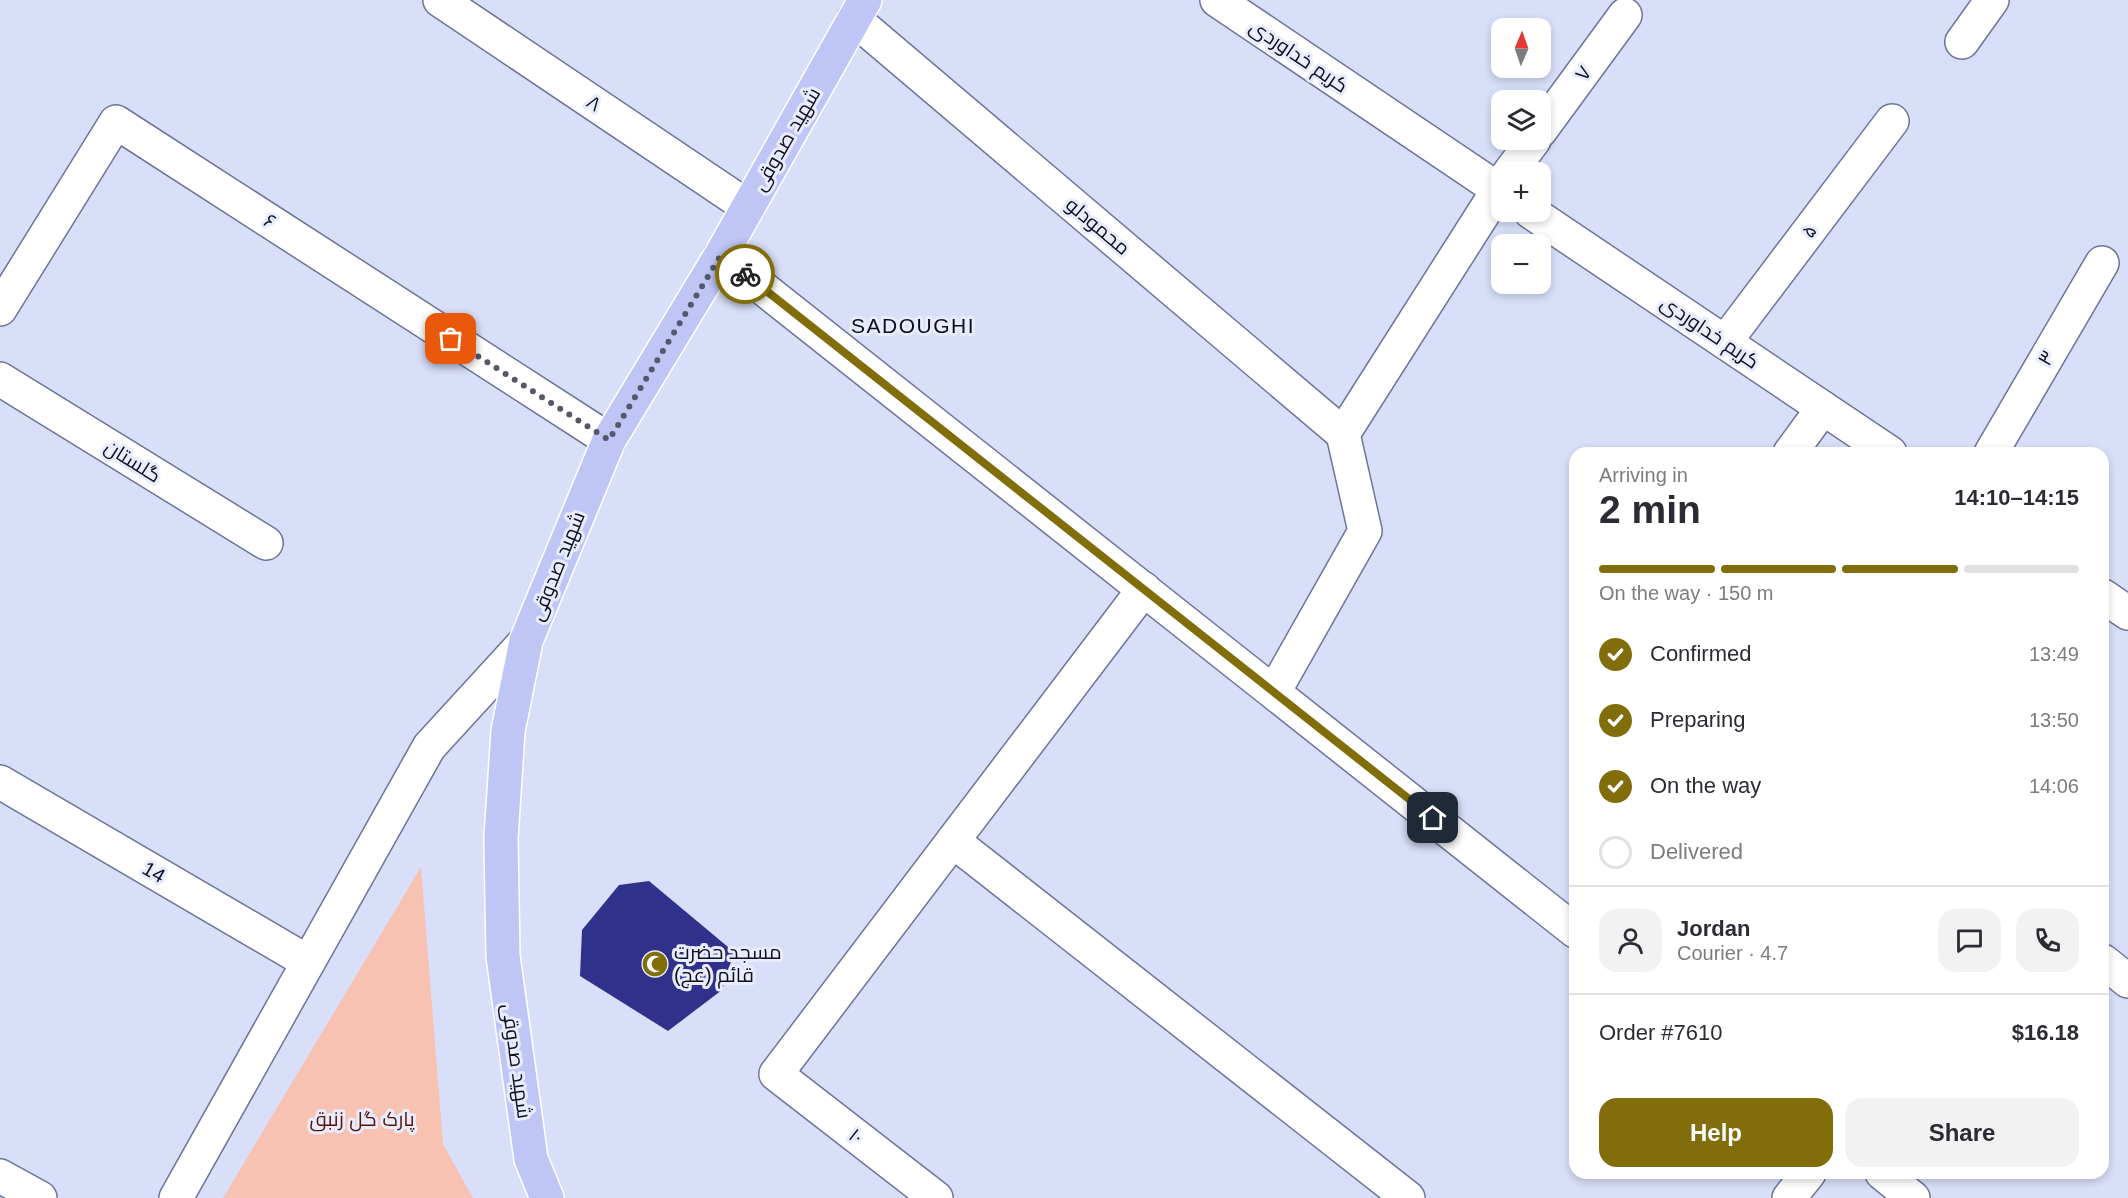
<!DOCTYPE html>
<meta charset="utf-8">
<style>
body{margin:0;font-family:Arial,Cairo,sans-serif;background:#f2f2f3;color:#2b2b33;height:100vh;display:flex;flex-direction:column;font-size:22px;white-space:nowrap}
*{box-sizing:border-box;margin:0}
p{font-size:20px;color:#7c7c81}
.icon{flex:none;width:33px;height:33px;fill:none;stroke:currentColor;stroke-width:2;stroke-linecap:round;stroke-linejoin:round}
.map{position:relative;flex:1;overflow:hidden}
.drawer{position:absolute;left:1569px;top:447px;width:540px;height:732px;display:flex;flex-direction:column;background:#fff;border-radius:18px;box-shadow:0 3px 9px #0003}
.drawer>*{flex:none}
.needle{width:39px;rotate:2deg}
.controls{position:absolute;left:1491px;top:18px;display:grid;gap:12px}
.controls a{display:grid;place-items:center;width:60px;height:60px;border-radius:12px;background:#fff;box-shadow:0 3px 9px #0003;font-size:30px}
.pin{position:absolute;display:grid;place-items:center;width:51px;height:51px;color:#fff;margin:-26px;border-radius:12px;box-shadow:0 3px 9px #0006}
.courier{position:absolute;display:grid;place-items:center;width:60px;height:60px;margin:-30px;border:4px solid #816e0a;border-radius:50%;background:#fff;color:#222;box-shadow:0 2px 8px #0007}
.overview em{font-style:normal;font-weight:700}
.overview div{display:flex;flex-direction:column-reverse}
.overview{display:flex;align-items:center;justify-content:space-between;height:102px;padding:0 30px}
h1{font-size:39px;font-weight:700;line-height:45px}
.bar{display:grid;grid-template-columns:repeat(4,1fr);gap:9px 6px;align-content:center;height:72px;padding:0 30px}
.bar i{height:8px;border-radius:4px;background:#e1e1e2}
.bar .selected{background:#816e0a}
.bar p{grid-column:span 4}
.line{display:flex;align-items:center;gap:15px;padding:0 30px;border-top:2px solid #e1e1e2}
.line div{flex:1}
.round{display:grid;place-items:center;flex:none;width:63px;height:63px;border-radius:18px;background:#f2f2f3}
ol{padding:0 30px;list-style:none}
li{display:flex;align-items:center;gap:18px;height:66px}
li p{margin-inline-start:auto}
li .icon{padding:6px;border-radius:50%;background:#816e0a;color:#fff;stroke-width:4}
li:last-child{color:#7c7c81}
li i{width:33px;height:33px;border:3px solid #e1e1e2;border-radius:50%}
.button{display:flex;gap:12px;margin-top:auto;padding:12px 30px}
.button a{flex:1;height:69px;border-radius:18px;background:#816e0a;color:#fff;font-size:24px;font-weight:700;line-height:69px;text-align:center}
.button a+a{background:#f2f2f3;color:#2b2b33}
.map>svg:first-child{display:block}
.green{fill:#f8c2b2}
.building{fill:#30318a}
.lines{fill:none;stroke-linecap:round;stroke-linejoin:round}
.minor-casing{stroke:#6d749a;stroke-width:36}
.major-casing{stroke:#fff;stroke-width:36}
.minor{stroke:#fff;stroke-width:33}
.major{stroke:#bfc6f6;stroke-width:33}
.done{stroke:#54586a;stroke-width:6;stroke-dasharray:0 10.8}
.route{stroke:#816e0a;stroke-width:8}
.labels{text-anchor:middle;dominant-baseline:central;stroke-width:6;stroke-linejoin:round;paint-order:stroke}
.street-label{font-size:20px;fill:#0d0f1d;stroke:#e9ecfe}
.poi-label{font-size:20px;fill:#0d0f1d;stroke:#e9ecfe;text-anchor:start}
.park-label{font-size:20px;fill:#591400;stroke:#e9ecfe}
.neighbourhood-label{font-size:21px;letter-spacing:1.5px;fill:#0d0f1d;stroke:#e9ecfe}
</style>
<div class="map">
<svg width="2128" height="1198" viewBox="0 0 2128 1198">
<rect width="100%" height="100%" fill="#d9dff9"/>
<path class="green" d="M421,867L443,1144L473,1198H223Z"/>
<path class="building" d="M649,881L734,952L722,990L668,1031L580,976L582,930L619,885Z"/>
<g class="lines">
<defs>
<g id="minor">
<path d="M440,0L748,207"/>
<path d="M1217,0L1502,192"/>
<path d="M854,19L1343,434"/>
<path d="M1962,42L1992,0"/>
<path d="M1540,131L1625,15"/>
<path d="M1510,172L1534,140"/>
<path d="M1531,212L1890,453"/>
<path d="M721,255L1575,931"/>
<path d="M0,309L116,122L609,440"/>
<path d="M1725,342L1892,121"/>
<path d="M0,379L266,543"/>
<path d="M1790,453L1823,408"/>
<path d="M1991,453L2102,263"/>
<path d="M2103,596L2128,613"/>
<path d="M1274,692L1365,531L1343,434L1502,184"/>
<path d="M0,782L308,962"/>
<path d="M953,841L1408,1198"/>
<path d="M2103,961L2128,981"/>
<path d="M1882,1173L1913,1198"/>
<path d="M0,1176L40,1198"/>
<path d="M176,1198L429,747L526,641"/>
<path d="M936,1198L776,1074L1144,589"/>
<path d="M1789,1198L1809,1173"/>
</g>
<path id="major" d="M547,1198L531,1159L503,956L501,838L508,731L526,641L609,440L721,255L865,0"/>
</defs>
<use href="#minor" class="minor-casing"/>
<use href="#major" class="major-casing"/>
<use href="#minor" class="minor"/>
<use href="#major" class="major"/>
</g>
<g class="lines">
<path class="done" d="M451,339L609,440L721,255L745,274"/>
<path class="route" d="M745,274L1433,818"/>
</g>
<defs>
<symbol id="mosque-disc" viewBox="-11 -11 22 22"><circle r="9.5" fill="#816e0a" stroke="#e9ecfe"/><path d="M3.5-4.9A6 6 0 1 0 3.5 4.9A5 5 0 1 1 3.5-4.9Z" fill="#fff"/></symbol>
</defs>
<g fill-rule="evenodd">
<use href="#mosque-disc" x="640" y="949" width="30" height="30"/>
</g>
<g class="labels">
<g class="street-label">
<text transform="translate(1299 56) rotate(34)">کریم خداوردی</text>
<text transform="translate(1583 73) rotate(-54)">۷</text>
<text transform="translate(594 103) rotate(34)">۸</text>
<text transform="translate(786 139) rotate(-60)">شهید صدوقی</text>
<text transform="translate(270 221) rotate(33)">۶</text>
<text transform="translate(1098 226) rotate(40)">محمودلو</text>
<text transform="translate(1809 231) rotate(-53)">۵</text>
<text transform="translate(1710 332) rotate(34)">کریم خداوردی</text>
<text transform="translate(2046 358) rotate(-60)">۳</text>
<text transform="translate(133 461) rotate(32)">گلستان</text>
<text transform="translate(557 566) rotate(-68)">شهید صدوقی</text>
<text transform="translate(154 872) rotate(30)">14</text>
<text transform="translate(517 1061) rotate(82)">شهید صدوقی</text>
<text transform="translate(856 1136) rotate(38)">۱۰</text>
</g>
<g class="poi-label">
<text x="674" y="952">مسجد حضرت<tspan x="674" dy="23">قائم (عج)</tspan></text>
</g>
<g class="park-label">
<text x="362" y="1119">پارک گل زنبق</text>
</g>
<g class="neighbourhood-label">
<text x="913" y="325">SADOUGHI</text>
</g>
</g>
</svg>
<div class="controls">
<a><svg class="needle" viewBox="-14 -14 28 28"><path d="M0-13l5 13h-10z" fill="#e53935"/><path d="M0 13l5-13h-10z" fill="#7c7c81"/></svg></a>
<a><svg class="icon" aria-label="layers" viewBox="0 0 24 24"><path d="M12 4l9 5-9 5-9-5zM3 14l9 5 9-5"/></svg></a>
<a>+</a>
<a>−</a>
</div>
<div class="pin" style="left:451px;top:339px;background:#ea580c"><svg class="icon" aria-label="bag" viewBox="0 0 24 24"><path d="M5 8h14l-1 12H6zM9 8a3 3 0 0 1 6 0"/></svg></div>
<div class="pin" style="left:1433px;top:818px;background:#1f2937"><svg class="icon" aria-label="home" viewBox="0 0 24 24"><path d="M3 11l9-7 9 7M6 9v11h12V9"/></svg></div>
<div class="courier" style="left:745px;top:274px"><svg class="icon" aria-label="bike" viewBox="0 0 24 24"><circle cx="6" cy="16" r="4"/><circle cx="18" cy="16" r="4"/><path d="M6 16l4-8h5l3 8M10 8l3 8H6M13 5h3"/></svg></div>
<section class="drawer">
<div class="overview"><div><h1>2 min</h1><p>Arriving in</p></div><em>14:10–14:15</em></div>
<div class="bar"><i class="selected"></i><i class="selected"></i><i class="selected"></i><i></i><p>On the way · 150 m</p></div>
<ol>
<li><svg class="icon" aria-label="check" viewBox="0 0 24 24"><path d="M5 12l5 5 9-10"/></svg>Confirmed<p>13:49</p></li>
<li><svg class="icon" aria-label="check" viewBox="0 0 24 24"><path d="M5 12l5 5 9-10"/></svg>Preparing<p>13:50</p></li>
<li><svg class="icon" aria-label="check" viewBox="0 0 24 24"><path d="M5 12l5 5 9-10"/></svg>On the way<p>14:06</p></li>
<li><i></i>Delivered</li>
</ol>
<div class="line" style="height:108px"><a class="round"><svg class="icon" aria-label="person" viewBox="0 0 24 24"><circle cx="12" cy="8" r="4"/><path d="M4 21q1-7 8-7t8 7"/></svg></a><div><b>Jordan</b><p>Courier · 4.7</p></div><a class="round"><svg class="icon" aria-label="chat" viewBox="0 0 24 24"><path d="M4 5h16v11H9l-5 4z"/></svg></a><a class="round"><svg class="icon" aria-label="phone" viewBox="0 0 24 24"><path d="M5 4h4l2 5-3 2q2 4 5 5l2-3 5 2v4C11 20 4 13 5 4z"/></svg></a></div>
<div class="line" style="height:78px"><div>Order #7610</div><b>$16.18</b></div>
<div class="button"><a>Help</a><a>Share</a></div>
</section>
</div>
